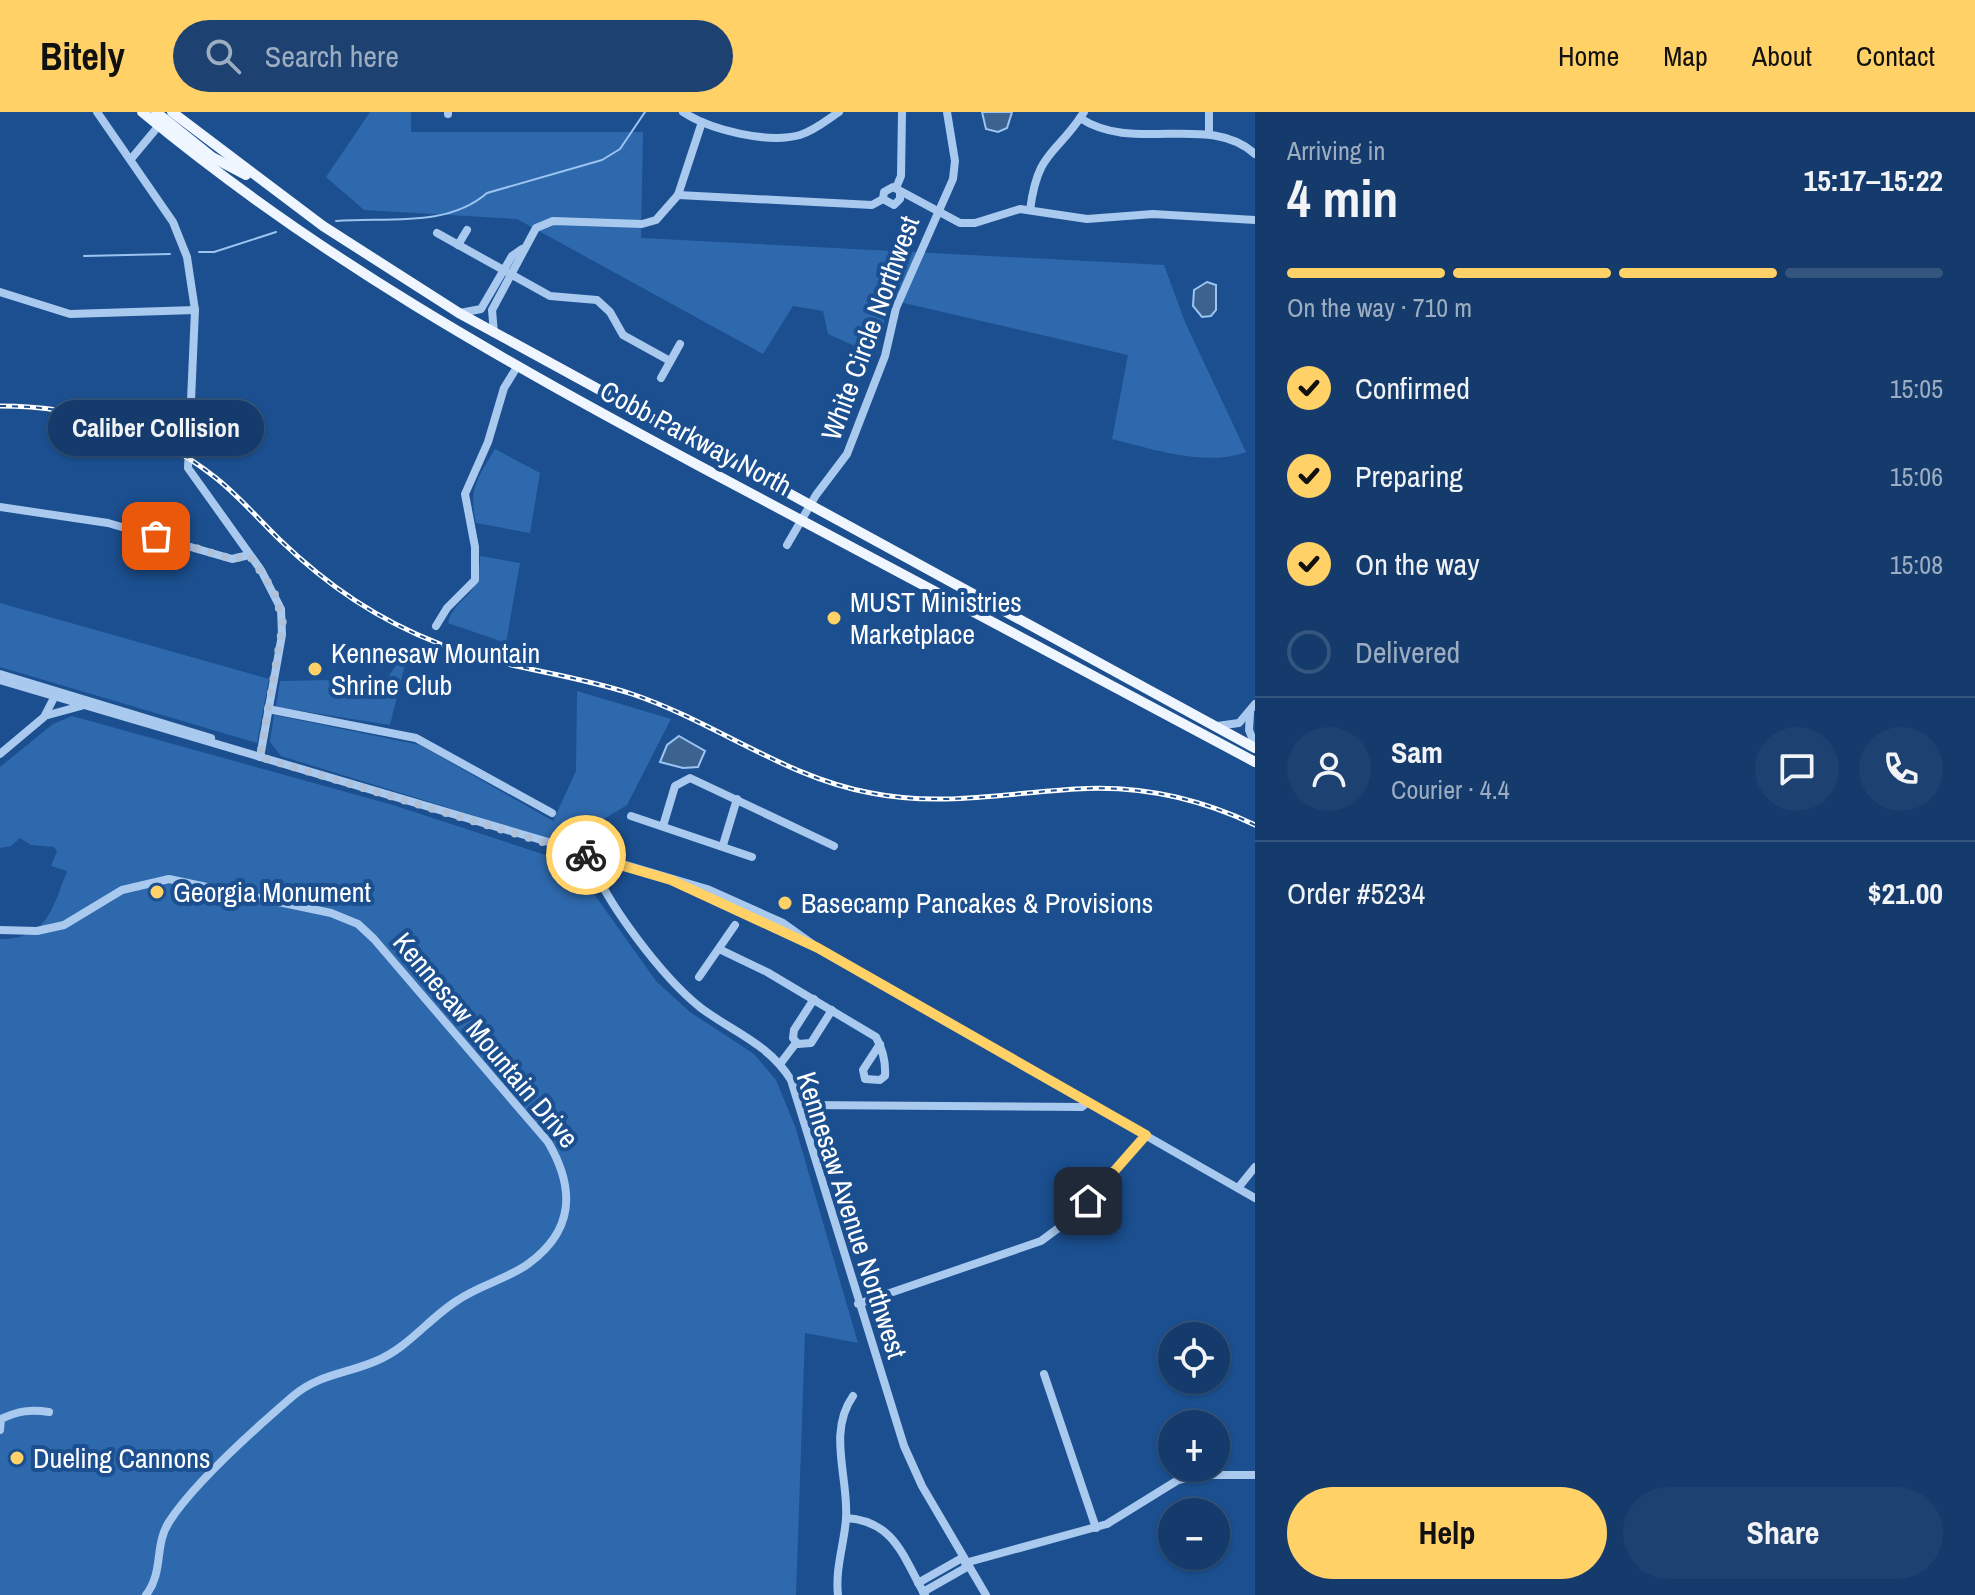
<!DOCTYPE html>
<meta charset="utf-8">
<style>
body{margin:0;font-family:"Archivo Narrow",sans-serif;background:#1d4271;color:#f1f3f6;height:100vh;display:flex;flex-direction:column;font-size:30px;white-space:nowrap}
*{box-sizing:border-box;margin:0}
p{font-size:26px;color:#9dadc1}
.icon{flex:none;width:44px;height:44px;fill:none;stroke:currentColor;stroke-width:2;stroke-linecap:round;stroke-linejoin:round}
.map{position:relative;flex:1;overflow:hidden}
.panel{display:flex;flex-direction:column;background:#143b6b;width:720px}
.panel>*{flex:none}
.tools{position:absolute;left:1158px;top:1210px;display:grid;gap:16px}
.tools a{display:grid;place-items:center;width:72px;height:72px;border-radius:50%;background:#143b6b;box-shadow:0 2px 6px #0004,0 0 0 2px #33557e;font-size:40px}
.pin{position:absolute;display:grid;place-items:center;width:68px;height:68px;color:#fff;margin:-34px;border-radius:16px;box-shadow:0 4px 12px #0006}
.courier{position:absolute;display:grid;place-items:center;width:80px;height:80px;margin:-40px;border:6px solid #ffd166;border-radius:50%;background:#fff;color:#222;box-shadow:0 2px 10px #0007}
.bubble{position:absolute;height:56px;border-radius:28px;background:#143b6b;box-shadow:0 2px 6px #0004,0 0 0 2px #33557e;font-size:26px;font-weight:700;line-height:56px;text-align:center}
.overview em{font-style:normal;font-weight:700}
.overview div{display:flex;flex-direction:column-reverse}
.overview{display:flex;align-items:center;justify-content:space-between;height:136px;padding:0 32px}
h1{font-size:52px;font-weight:700;line-height:60px}
.bar{display:grid;grid-template-columns:repeat(4,1fr);gap:12px 8px;align-content:center;height:96px;padding:0 32px}
.bar i{height:10px;border-radius:6px;background:#33557e}
.bar .selected{background:#ffd166}
.bar p{grid-column:span 4}
.line{display:flex;align-items:center;gap:20px;padding:0 32px;border-top:2px solid #33557e}
.line div{flex:1}
.round{display:grid;place-items:center;flex:none;width:84px;height:84px;border-radius:42px;background:#1d4271}
ol{padding:0 32px;list-style:none}
li{display:flex;align-items:center;gap:24px;height:88px}
li p{margin-inline-start:auto}
li .icon{padding:8px;border-radius:50%;background:#ffd166;color:#111;stroke-width:4}
li:last-child{color:#9dadc1}
li i{width:44px;height:44px;border:4px solid #33557e;border-radius:50%}
.cta{display:flex;gap:16px;margin-top:auto;padding:16px 32px}
.cta a{flex:1;height:92px;border-radius:48px;background:#ffd166;color:#111;font-size:32px;font-weight:700;line-height:92px;text-align:center}
.cta a+a{background:#1d4271;color:#f1f3f6}
header{display:flex;align-items:center;gap:48px;box-sizing:border-box;height:112px;padding:0 40px;background:#ffd166;color:#111}
header strong{font-size:38px}
nav{display:flex;gap:44px;margin-inline-start:auto;font-size:28px}
.search{width:560px;height:72px;background:#1d4271;display:flex;align-items:center;gap:20px;box-sizing:border-box;padding:0 28px;border-radius:44px;color:#9dadc1;font-size:30px}
main{display:flex;flex:1;min-height:0}
.map>svg:first-child{display:block}
.green{fill:#2e69ad}
.water{fill:#3c6290;stroke:#9cc4f0;stroke-width:2}
.lines{fill:none;stroke-linecap:round;stroke-linejoin:round}
.stream{stroke:#9cc4f0;stroke-width:2}
.minor{stroke:#a9c9ee;stroke-width:8}
.major{stroke:#f0f6ff;stroke-width:10}
.rail-casing{stroke:#fff;stroke-width:5}
.rail{stroke:#1b4f8f;stroke-width:2;stroke-dasharray:6;stroke-linecap:butt}
.done{stroke:#afc1d8;stroke-width:8;stroke-dasharray:0 14.4}
.route{stroke:#ffd166;stroke-width:10}
.poi-dot{fill:#ffd166;stroke:#1b4f8f;stroke-width:3}
.labels{text-anchor:middle;dominant-baseline:central;stroke-width:8;stroke-linejoin:round;paint-order:stroke}
.street-label{font-size:28px;fill:#fff;stroke:#1b4f8f}
.poi-label{font-size:28px;fill:#fff;stroke:#1b4f8f;text-anchor:start}
</style>
<header>
<strong>Bitely</strong>
<div class="search"><svg class="icon" aria-label="search" viewBox="0 0 24 24"><circle cx="10" cy="10" r="6"/><path d="M15 15l6 6"/></svg>Search here</div>
<nav><a>Home</a><a>Map</a><a>About</a><a>Contact</a></nav>
</header>
<main>
<div class="map">
<svg width="1255" height="1483" viewBox="0 0 1255 1483">
<rect width="100%" height="100%" fill="#1b4f8f"/>
<g class="green">
<path d="M370,0H411V20H643L641,126L1164,153L1185,210L1246,340C1207,355 1151,337 1112,327L1128,243L891,188L873,242L828,222L823,199L793,194L763,242L517,107L364,98L326,65Z"/>
<path d="M495,337L540,361L530,421L476,411C468,376 478,366 495,337Z"/>
<path d="M480,444L520,451L506,531L448,511C458,479 479,492 480,444Z"/>
<path d="M0,491L269,567L257,631L0,555Z"/>
<path d="M397,552H405L390,613L276,595L280,569L387,567Z"/>
<path d="M577,579L671,607L627,693L589,716L579,730L566,732L281,644L270,630L274,603L420,633L553,709L576,659Z"/>
<path d="M72,604L393,693L567,750L579,761L656,869L690,900L754,942L776,968L795,1014L858,1231L805,1221L796,1483H0V827C47,827 52,798 67,759L51,754L57,739L54,735L31,733L20,726L11,734L0,736V655L53,612Z"/>
</g>
<g class="water">
<path d="M982,0H1012L1007,16L998,20L986,17Z"/>
<path d="M1207,170L1216,173V198L1211,204L1202,205L1193,194L1194,178Z"/>
<path d="M679,624L705,639L698,655L683,656L660,650L667,633Z"/>
</g>
<g class="lines">
<g class="stream">
<path d="M336,109C386,105 447,116 487,81L602,48L620,37L645,0"/>
<path d="M199,140H214L276,120"/>
<path d="M84,144L170,142"/>
</g>
<g class="minor">
<path d="M97,0L173,110L187,145L195,198L188,356L261,458L281,497L282,523L260,645"/>
<path d="M683,0C710,18 768,32 800,23C814,19 827,8 839,0"/>
<path d="M1209,0V18"/>
<path d="M448,2V0"/>
<path d="M1080,6C1134,42 1209,0 1255,42"/>
<path d="M131,47L161,11"/>
<path d="M896,76L901,64L902,0"/>
<path d="M678,83L872,93L883,87"/>
<path d="M883,87L884,80L893,75L960,111H975L1020,97L1087,107L1153,102L1255,108"/>
<path d="M883,87L894,93L900,87V81"/>
<path d="M1030,98C1038,37 1056,44 1084,0"/>
<path d="M437,121L550,184L597,188L610,200L623,223L670,249"/>
<path d="M458,133L467,118"/>
<path d="M0,180L70,202L195,198"/>
<path d="M460,201L481,197L512,144L522,137"/>
<path d="M494,221L492,198L536,116L553,109L642,112L656,108L678,83L702,10"/>
<path d="M661,266L680,232"/>
<path d="M0,395L108,411L232,447L249,443"/>
<path d="M787,433L816,383L847,342L885,244L896,196L953,67L955,49L947,0"/>
<path d="M436,514L447,496L475,468V435L465,382L488,330L504,276L517,255"/>
<path d="M0,562L211,626"/>
<path d="M0,568L707,777L783,811L818,836"/>
<path d="M268,597L416,626L552,701"/>
<path d="M1250,601L1249,618L1255,633"/>
<path d="M48,603L81,594"/>
<path d="M1217,614L1239,611L1255,592"/>
<path d="M0,642L44,605L56,582"/>
<path d="M631,704L752,745"/>
<path d="M663,714L675,674L690,666L834,734"/>
<path d="M723,733L737,687"/>
<path d="M589,744C604,789 663,866 701,896C733,920 769,932 791,968L904,1334L922,1374L986,1483"/>
<path d="M691,777L795,825"/>
<path d="M0,818L37,819L64,813L122,778L169,767L331,801L358,812L374,827L548,1030C575,1076 575,1118 528,1152C507,1167 480,1173 458,1188C429,1206 408,1236 376,1249C346,1262 319,1262 293,1284C257,1315 194,1371 169,1410C154,1433 164,1460 146,1483"/>
<path d="M815,834L1255,1086"/>
<path d="M719,837L767,860L876,925C883,938 886,950 885,964L880,968L865,967L863,958L880,932"/>
<path d="M699,865L735,813"/>
<path d="M814,887L794,918L793,926L798,932L811,931L832,898"/>
<path d="M780,952L796,931"/>
<path d="M800,993L1082,995L1088,990"/>
<path d="M1238,1076L1255,1055"/>
<path d="M858,1192L1041,1129L1072,1106L1146,1023"/>
<path d="M1044,1262L1096,1416"/>
<path d="M0,1318L1,1307C18,1299 31,1297 49,1300"/>
<path d="M846,1406C895,1409 903,1445 925,1483"/>
<path d="M965,1451L1107,1412L1178,1368L1200,1363H1255"/>
<path d="M918,1471L962,1446"/>
<path d="M923,1480L967,1455"/>
<path d="M838,1483C835,1457 844,1433 846,1407C849,1366 827,1321 853,1284"/>
</g>
<g class="major">
<path d="M142,0C319,147 504,249 705,357C888,456 1072,552 1255,650"/>
<path d="M156,0L212,45L246,63"/>
<path d="M172,0L323,114L459,201L1255,636"/>
</g>
<defs>
<path id="rail" d="M0,294C80,294 153,316 216,366C240,385 259,408 280,428C328,474 378,508 440,532C501,556 569,561 632,582C715,610 784,665 871,681C940,695 1007,681 1076,677C1139,673 1199,686 1255,713"/>
</defs>
<use href="#rail" class="rail-casing"/>
<use href="#rail" class="rail"/>
</g>
<g class="lines">
<path class="done" d="M156,424L232,447L249,443L274,479L283,511L260,645L586,743"/>
<path class="route" d="M586,743L671,768L818,836L1146,1023L1088,1089"/>
</g>
<g class="poi-dot">
<circle cx="834" cy="506" r="8"/>
<circle cx="315" cy="557" r="8"/>
<circle cx="157" cy="780" r="8"/>
<circle cx="785" cy="791" r="8"/>
<circle cx="17" cy="1346" r="8"/>
</g>
<g class="labels">
<g class="street-label">
<text transform="translate(870 216) rotate(-70)">White Circle Northwest</text>
<text transform="translate(696 326) rotate(28)">Cobb Parkway North</text>
<text transform="translate(486 928) rotate(50)">Kennesaw Mountain Drive</text>
<text transform="translate(852 1103) rotate(72)">Kennesaw Avenue Northwest</text>
</g>
<g class="poi-label">
<text x="850" y="490">MUST Ministries<tspan x="850" dy="32">Marketplace</tspan></text>
<text x="331" y="541">Kennesaw Mountain<tspan x="331" dy="32">Shrine Club</tspan></text>
<text x="173" y="780">Georgia Monument</text>
<text x="801" y="791">Basecamp Pancakes &amp; Provisions</text>
<text x="33" y="1346">Dueling Cannons</text>
</g>
</g>
</svg>
<div class="tools">
<a><svg class="icon" aria-label="locate" viewBox="0 0 24 24"><circle cx="12" cy="12" r="6"/><path d="M12 2v4M12 18v4M2 12h4M18 12h4"/></svg></a>
<a>+</a>
<a>−</a>
</div>
<div class="pin" style="left:156px;top:424px;background:#ea580c"><svg class="icon" aria-label="bag" viewBox="0 0 24 24"><path d="M5 8h14l-1 12H6zM9 8a3 3 0 0 1 6 0"/></svg></div>
<div class="pin" style="left:1088px;top:1089px;background:#1f2937"><svg class="icon" aria-label="home" viewBox="0 0 24 24"><path d="M3 11l9-7 9 7M6 9v11h12V9"/></svg></div>
<div class="courier" style="left:586px;top:743px"><svg class="icon" aria-label="bike" viewBox="0 0 24 24"><circle cx="6" cy="16" r="4"/><circle cx="18" cy="16" r="4"/><path d="M6 16l4-8h5l3 8M10 8l3 8H6M13 5h3"/></svg></div>
<div class="bubble" style="left:48px;top:288px;width:216px">Caliber Collision</div>
</div>
<section class="panel">
<div class="overview"><div><h1>4 min</h1><p>Arriving in</p></div><em>15:17–15:22</em></div>
<div class="bar"><i class="selected"></i><i class="selected"></i><i class="selected"></i><i></i><p>On the way · 710 m</p></div>
<ol>
<li><svg class="icon" aria-label="check" viewBox="0 0 24 24"><path d="M5 12l5 5 9-10"/></svg>Confirmed<p>15:05</p></li>
<li><svg class="icon" aria-label="check" viewBox="0 0 24 24"><path d="M5 12l5 5 9-10"/></svg>Preparing<p>15:06</p></li>
<li><svg class="icon" aria-label="check" viewBox="0 0 24 24"><path d="M5 12l5 5 9-10"/></svg>On the way<p>15:08</p></li>
<li><i></i>Delivered</li>
</ol>
<div class="line" style="height:144px"><a class="round"><svg class="icon" aria-label="person" viewBox="0 0 24 24"><circle cx="12" cy="8" r="4"/><path d="M4 21q1-7 8-7t8 7"/></svg></a><div><b>Sam</b><p>Courier · 4.4</p></div><a class="round"><svg class="icon" aria-label="chat" viewBox="0 0 24 24"><path d="M4 5h16v11H9l-5 4z"/></svg></a><a class="round"><svg class="icon" aria-label="phone" viewBox="0 0 24 24"><path d="M5 4h4l2 5-3 2q2 4 5 5l2-3 5 2v4C11 20 4 13 5 4z"/></svg></a></div>
<div class="line" style="height:104px"><div>Order #5234</div><b>$21.00</b></div>
<div class="cta"><a>Help</a><a>Share</a></div>
</section>
</main>
